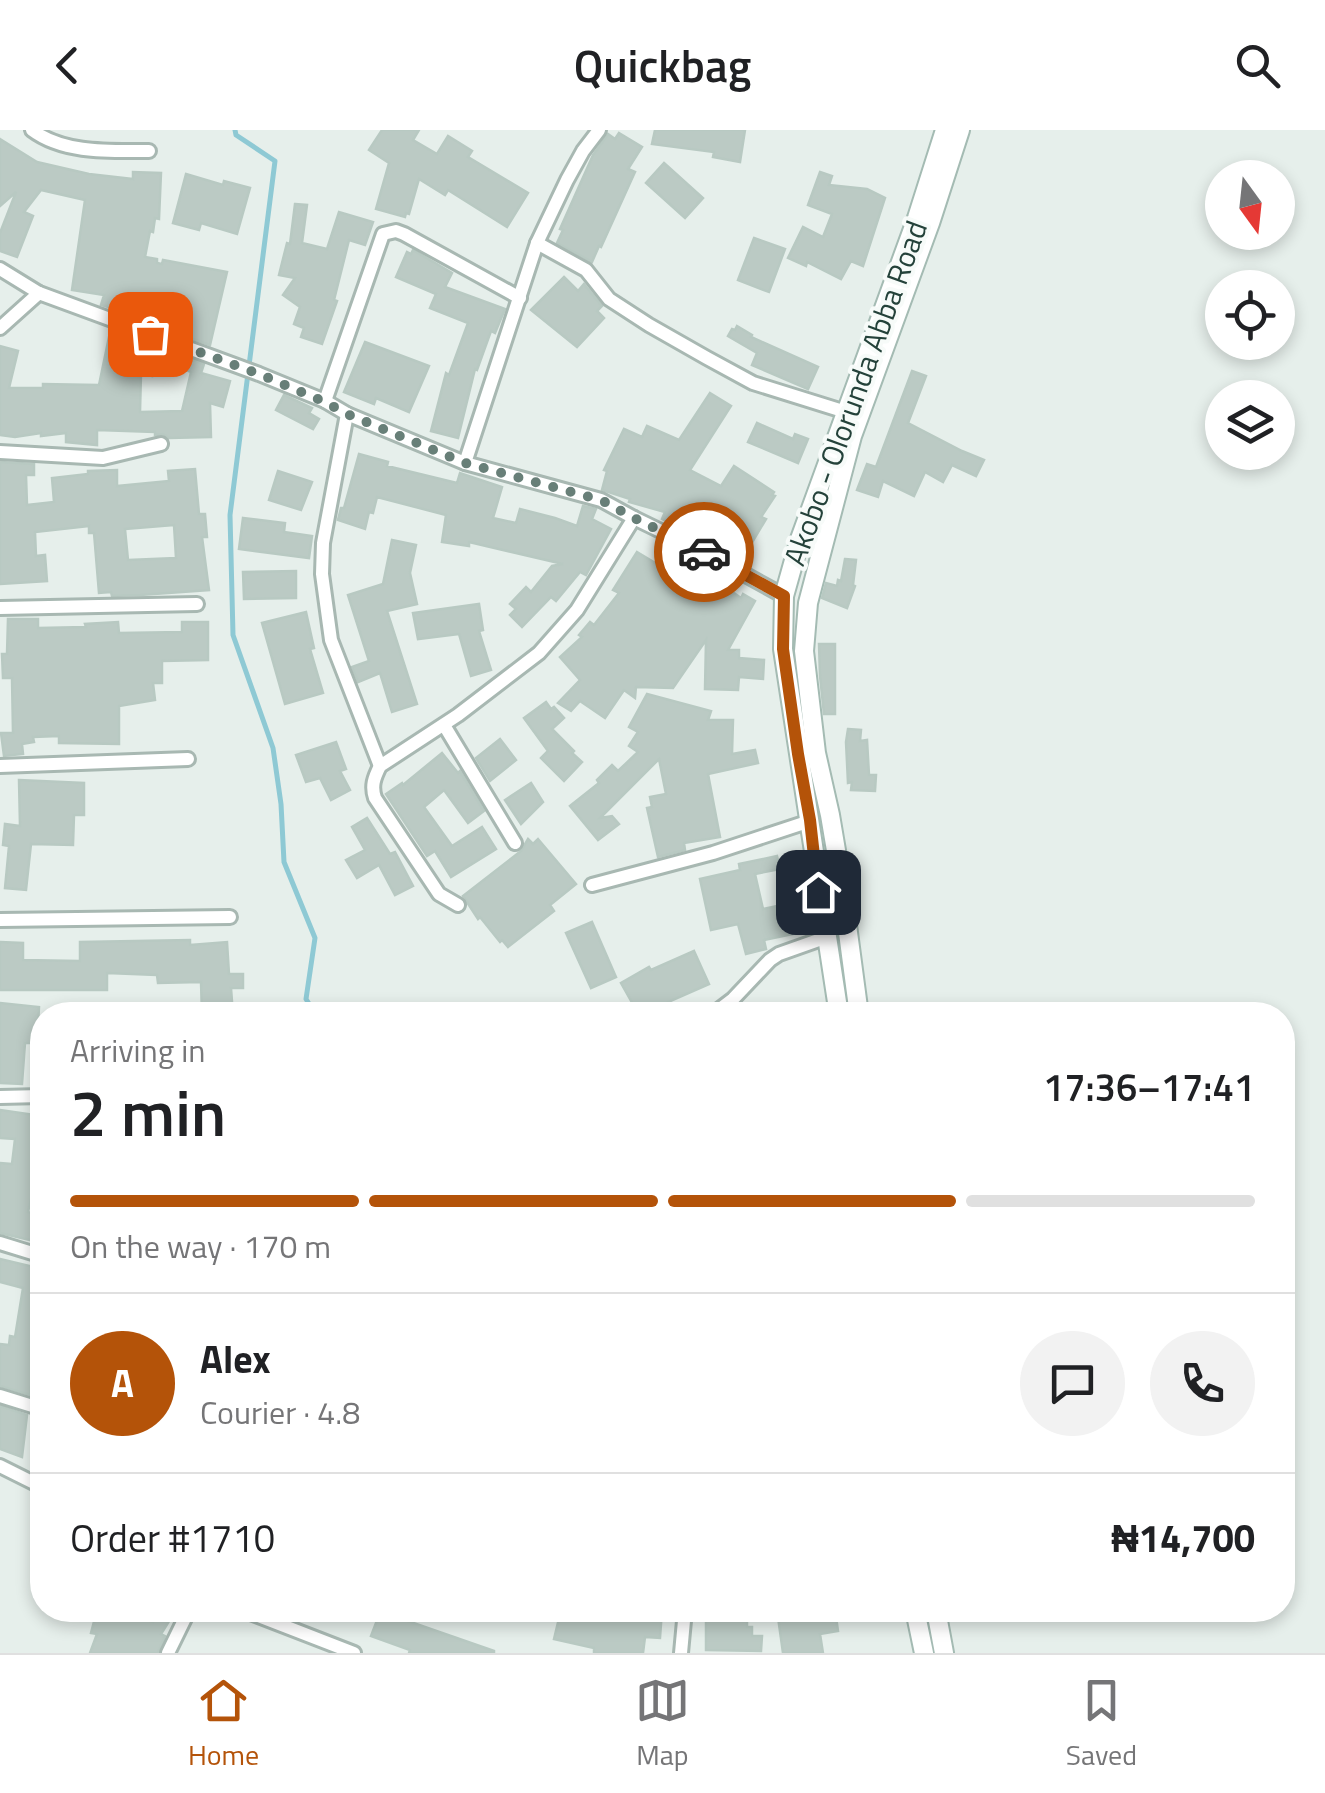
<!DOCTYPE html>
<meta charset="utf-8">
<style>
body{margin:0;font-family:"Titillium Web",sans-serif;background:#f2f2f2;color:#202124;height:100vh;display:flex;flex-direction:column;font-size:38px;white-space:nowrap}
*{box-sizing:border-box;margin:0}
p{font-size:32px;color:#757577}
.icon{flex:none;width:55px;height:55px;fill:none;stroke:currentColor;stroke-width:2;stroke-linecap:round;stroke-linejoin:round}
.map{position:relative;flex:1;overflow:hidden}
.panel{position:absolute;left:30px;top:872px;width:1265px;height:620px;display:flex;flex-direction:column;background:#fff;border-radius:40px;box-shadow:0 5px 15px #0003}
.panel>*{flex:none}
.needle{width:65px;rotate:165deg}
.buttons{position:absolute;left:1205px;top:30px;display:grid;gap:20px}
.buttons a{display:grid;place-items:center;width:90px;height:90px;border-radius:50%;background:#fff;box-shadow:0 5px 15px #0003;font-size:50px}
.pin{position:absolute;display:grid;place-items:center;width:85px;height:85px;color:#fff;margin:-42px;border-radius:20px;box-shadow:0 5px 15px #0006}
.courier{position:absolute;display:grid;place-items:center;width:100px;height:100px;margin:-50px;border:8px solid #b45309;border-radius:50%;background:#fff;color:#222;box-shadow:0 2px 12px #0007}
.summary em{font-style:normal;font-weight:600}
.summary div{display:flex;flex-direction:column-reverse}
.summary{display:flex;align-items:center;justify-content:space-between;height:170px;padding:0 40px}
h1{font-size:65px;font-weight:600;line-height:75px}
.bar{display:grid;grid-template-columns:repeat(4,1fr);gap:15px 10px;align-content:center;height:120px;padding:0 40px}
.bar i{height:12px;border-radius:8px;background:#e0e0e0}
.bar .active{background:#b45309}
.bar p{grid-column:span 4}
.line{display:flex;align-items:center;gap:25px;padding:0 40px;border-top:2px solid #e0e0e0}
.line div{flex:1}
.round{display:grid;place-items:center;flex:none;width:105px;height:105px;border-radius:52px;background:#f2f2f2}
header{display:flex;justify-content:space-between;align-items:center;height:130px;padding:0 40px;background:#fff;font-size:45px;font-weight:600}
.dock{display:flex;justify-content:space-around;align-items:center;height:140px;border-top:2px solid #e0e0e0;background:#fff;font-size:28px;color:#757577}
.dock a{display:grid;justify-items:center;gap:5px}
.dock .active{color:#b45309}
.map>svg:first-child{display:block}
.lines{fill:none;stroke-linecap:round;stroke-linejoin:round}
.stream{stroke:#8ec9d4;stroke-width:5}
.building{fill:#bbcac4;stroke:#b8c9c2;stroke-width:2.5;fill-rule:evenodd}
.minor-casing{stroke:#a8b8b2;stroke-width:18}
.secondary-casing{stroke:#a4bbb3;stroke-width:22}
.minor{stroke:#fff;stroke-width:12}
.secondary{stroke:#fff;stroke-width:18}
.done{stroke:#687f78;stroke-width:10;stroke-dasharray:0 18}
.route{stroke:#b45309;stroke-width:12}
.labels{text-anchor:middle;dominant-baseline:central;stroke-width:8;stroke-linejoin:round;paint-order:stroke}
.street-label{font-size:30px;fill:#24423a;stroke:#f7fbf9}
</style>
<header><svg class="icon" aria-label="back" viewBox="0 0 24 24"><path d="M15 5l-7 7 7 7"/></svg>Quickbag<svg class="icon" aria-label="search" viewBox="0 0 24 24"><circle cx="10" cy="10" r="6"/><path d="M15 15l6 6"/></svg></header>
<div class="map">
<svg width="1325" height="1523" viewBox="0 0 1325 1523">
<rect width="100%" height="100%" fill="#e6efeb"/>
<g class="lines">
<path class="stream" d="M235,0L236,5L275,31L230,385L233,505L273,618L281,674L284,732L315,808L306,869L316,885"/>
</g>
<g class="building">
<path d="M382,0H419L413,10L437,24L448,6L472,21L468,27L528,63L507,97L448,60L445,65L419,49L409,84L406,83L405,87L376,79L389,33L369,20Z"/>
<path d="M655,0H745L740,32L713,27L714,22L652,14Z"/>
<path d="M619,3L642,17L628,39L635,42L601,117L599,116L592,132L557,113L563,100L560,99L593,25L608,4L615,9Z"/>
<path d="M0,9L37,32L89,44L133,49V42L161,43L159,89L155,88L153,102L150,101L145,127L157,129V133L162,134L163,130L227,142L210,215L187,207L190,193L186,192V190L154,184L156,175L125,170L121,181L101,175L104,165L72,160L85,70L41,60L24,82L33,86L17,127L0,121V103L16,62L0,76Z"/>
<path d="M664,33L703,68L685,88L646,53Z"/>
<path d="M820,42L832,46L829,55L867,59L885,68L863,136L851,131L841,149L807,132L806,136L788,128L803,97L823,107L832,84L808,75Z"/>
<path d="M186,44L223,55L224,51L250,58L237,104L201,93L199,100L173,93Z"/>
<path d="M295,74L307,75L302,113L327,119L339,82L373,92L365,115L349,110L334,170L337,171L322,214L301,207L304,198L294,194L300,177L283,165L295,148L279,145L287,113L290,114Z"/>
<path d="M754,108L785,119L769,162L738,150Z"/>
<path d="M413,120L452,143L445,157L505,179L495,203L491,201L477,240L475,239L458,308L431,301L446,243L449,245L468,193L430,178L436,164L396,147L407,122L411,124Z"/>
<path d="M564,147L578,161L584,154L602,176L597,181L604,188L577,217L531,180Z"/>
<path d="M737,196L752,205L751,207L818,237L808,259L752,235L757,223L728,206L732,199L735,200Z"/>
<path d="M109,207L121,209L120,214L151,221L150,224L159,226L156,244L152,243V246L141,244L140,282L182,281L191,242L176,235L180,225L204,234L201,243L230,251L223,277L210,273L211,307L169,308L163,304L155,305V302L97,300V315L66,312V303L41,306V303L15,307L0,305V216L18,221L9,258H43V254L99,255Z"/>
<path d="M365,212L429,236L409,282L376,268L374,274L344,262Z"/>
<path d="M912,241L926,246L908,293L962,321L984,330L976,346L952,335L943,352L925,342L914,366L883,351L878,367L857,360L867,334L876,337Z"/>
<path d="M710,263L731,276L690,340L721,356L734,336L774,362L772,365L775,366L761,387L766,389L741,431L730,425L731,422L679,390L676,396L662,389L665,382L629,372L630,369L602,360L607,341L604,340L624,299L642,307L647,296L679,310Z"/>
<path d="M284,265L312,278L309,283L319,289L313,299L276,280Z"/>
<path d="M757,293L793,309L795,304L808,309L798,333L748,312Z"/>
<path d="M359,324L388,332L387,336L457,353L460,343L502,357L493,388L516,393L520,379L555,388L577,396L583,376L596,379L592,389L611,399L586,445L580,442L556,471L551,467L522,497L510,485L516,479L510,474L526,457L531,462L552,436L563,434L469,412V416L442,412L446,385L377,367L373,383L369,382L365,399L338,390L341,378H344Z"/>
<path d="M0,332L34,334V345H26L27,375L54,372L52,348L88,344V341L117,340V356L169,351L168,341L195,339L199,384H205L207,407H202L209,460L140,465L112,466L111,462L99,463L94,403H89V396L35,402L36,426L45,425L47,451L0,454ZM174,395L176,428L128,430L125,399Z"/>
<path d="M278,341L312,352L301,380L269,370Z"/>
<path d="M243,388L285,393L284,402L312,406L309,428L239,419Z"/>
<path d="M392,410L416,415L410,443L417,474L387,481L417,574L392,582L380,543L358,552L352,537L369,531L348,465L383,454Z"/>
<path d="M637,422L662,437L665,433L684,444L686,441L709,456L714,449L741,468L743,464L755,471L728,520H739V528L764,530L763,549L739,547L738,560L705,559L706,510L673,558L636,557L635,568L624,560L605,588L580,571L571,581L558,573L580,550L560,527L582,507L579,505L590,492L594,495L619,463L613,460Z"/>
<path d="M845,429L856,430L853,455L855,456L847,478L822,468L826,453L837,456L838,450L841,451Z"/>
<path d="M296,441V468L244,469L243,442Z"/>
<path d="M479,474L483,500L479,501L491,540L471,546L459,504L418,509L413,483Z"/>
<path d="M306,482L314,518L310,519L323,563L285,574L262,493Z"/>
<path d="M8,489H38V498L86,497L85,494L118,492L119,503L182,502V492H208V530L162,531V553H153L155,570L119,576V614L59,613V606L33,607L34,612L22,614L23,624L4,626L1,603H13L12,548H3L2,524H7Z"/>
<path d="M819,514H835V584H824L820,546Z"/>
<path d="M647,564L711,581L708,590H733L732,624L755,620L758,633L708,644L720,707L684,713L685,720L658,727L647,678L652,677L650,667L666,664L659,629L600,688L612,686L619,694L598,710L570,676L599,653L597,650L612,635L618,641L638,622L629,616L638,602L629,597Z"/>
<path d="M546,572L551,579L554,577L564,588L552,599L574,621L572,623L582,632L564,651L541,628L548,621L524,588Z"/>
<path d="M848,599L861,600L860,611L867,610L869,645H876L875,661L851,660L852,652L848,653L846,612Z"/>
<path d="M500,609L516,630L490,651L476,628Z"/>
<path d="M336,612L346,639L340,641L350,660L331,670L320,648L306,652L296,625Z"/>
<path d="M442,623L458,643L460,641L484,681L468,693L444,660L424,677L452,716L482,697L496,719L451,747L435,721L427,726L386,664L402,653L403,655Z"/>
<path d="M19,650L84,653V685H74L73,715L31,714L26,760L5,758L9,716L3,715L5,694L20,696Z"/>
<path d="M531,653L543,672L521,694L505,670Z"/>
<path d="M367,688L390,724L395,722L413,756L395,765L379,735L357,748L346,730L365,720L352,697Z"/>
<path d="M528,709L533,714L538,709L576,754L550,775L554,781L508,817L502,810L500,812L480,787L478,789L463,766L521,721Z"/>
<path d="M777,726L780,739L755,744L763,779L787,774L791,789L803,786L807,801L764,810L766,819L746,824L738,794L711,800L700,749L740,740L739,734Z"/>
<path d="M592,792L616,847L591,858L566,803Z"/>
<path d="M190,810V815L227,812L229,844H243V858H231L233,885H202L201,852L158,853L157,845L107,843V860H0V812L23,813V830L80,831V812Z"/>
<path d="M694,821L709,854L668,872L675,885H639L621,853L649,837L651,840Z"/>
<path d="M0,873L39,877L37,913H25L22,954L0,953Z"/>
<path d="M0,980L42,986V1031L40,1030L28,1082L42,1085V1113L0,1103V1033L12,1034L15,1009L0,1008Z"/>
<path d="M0,1129L42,1139V1189H40L30,1265L0,1256V1214L9,1215L10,1206L15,1207L23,1158L0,1152Z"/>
<path d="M0,1276L27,1285L22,1327L0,1319Z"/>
<path d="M97,1480H109L153,1492L160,1480H176L161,1504L165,1506L158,1523H90L97,1504L91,1503Z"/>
<path d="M381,1480H404L402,1489L494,1521V1523H409L410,1520L371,1506Z"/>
<path d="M561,1480H662L660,1508L645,1507L643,1523H594V1518L554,1509Z"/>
<path d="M777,1480H835L838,1501L820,1504L823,1523H783Z"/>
<path d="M706,1486L747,1487V1497H752V1506H762L761,1521L706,1520Z"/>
</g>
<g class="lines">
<defs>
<g id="minor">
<path d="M32,0C64,24 111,21 149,21"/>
<path d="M537,113L586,140L609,169L649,195L707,228L753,253L846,282"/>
<path d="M0,139L39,163L259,244L325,271L347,284L465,333L601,370L634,388L704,422L784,466"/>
<path d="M0,198L39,163"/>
<path d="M325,271L383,104L396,101L404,104L520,168"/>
<path d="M347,284L323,413L322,444L331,510L380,636"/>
<path d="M0,322L103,328L161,314"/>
<path d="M465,333L537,113L567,50L583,21L599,0"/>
<path d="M0,478L197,474"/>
<path d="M444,595L515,713"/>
<path d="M0,636L188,629"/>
<path d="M592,755L713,723L810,691"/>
<path d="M458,775L439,764L375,668C371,656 374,648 380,636L458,585L539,523L577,480L634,388"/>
<path d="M0,790L230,787"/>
<path d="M712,885L733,869L770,830L779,824L827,807"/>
<path d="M0,967L42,966"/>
<path d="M0,1113L42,1126"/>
<path d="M0,1266L42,1279"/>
<path d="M0,1336L42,1357"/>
<path d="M243,1480L354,1523"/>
<path d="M168,1523L189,1480"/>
<path d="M681,1523L685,1480"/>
</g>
<g id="secondary">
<path d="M839,885L783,519L784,466L800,409L917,88L945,0"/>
<path d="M859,885L841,750L830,685L816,623L804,521L808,473L852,306L930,93L960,0"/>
<path d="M915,1480L924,1523"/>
<path d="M936,1480L944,1523"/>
</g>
</defs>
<use href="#minor" class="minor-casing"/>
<use href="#secondary" class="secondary-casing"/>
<use href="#minor" class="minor"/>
<use href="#secondary" class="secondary"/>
</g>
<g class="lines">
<path class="done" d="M150,204L259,244L325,272L347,284L465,333L601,370L634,388L704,422"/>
<path class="route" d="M704,422L784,466L783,519L798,624L810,690L818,762"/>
</g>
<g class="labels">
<g class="street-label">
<text transform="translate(855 263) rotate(-70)">Akobo - Olorunda Abba Road</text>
</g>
</g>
</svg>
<div class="buttons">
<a><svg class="needle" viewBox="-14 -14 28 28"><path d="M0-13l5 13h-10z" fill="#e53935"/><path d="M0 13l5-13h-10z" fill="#757577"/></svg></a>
<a><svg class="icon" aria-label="locate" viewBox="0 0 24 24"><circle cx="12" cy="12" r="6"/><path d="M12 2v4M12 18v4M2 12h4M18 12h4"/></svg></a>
<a><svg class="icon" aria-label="layers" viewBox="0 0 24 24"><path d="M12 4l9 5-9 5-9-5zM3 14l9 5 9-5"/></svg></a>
</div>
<div class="pin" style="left:150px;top:204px;background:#ea580c"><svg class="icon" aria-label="bag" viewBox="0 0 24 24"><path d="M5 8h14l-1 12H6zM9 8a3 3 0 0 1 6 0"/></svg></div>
<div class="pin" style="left:818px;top:762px;background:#1f2937"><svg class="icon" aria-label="home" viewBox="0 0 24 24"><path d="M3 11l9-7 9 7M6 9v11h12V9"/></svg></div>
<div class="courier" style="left:704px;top:422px"><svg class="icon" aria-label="car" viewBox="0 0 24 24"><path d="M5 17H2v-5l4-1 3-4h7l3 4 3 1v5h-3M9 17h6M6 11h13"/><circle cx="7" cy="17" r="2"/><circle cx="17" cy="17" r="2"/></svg></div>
<section class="panel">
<div class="summary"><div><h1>2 min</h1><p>Arriving in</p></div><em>17:36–17:41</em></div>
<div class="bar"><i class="active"></i><i class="active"></i><i class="active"></i><i></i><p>On the way · 170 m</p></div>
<div class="line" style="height:180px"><b class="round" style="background:#b45309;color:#fff">A</b><div><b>Alex</b><p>Courier · 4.8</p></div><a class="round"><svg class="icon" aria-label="chat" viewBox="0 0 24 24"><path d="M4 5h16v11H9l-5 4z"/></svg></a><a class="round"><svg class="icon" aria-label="phone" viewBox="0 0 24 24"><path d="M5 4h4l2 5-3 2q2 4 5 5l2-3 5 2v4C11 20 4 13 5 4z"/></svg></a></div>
<div class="line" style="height:130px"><div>Order #1710</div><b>₦14,700</b></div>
</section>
</div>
<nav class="dock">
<a class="active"><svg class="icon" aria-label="home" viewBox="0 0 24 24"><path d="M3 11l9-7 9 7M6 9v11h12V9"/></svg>Home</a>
<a><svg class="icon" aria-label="map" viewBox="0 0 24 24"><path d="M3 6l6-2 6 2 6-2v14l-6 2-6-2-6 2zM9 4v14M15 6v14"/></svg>Map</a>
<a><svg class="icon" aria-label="saved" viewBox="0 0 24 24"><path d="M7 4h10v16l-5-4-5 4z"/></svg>Saved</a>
</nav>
